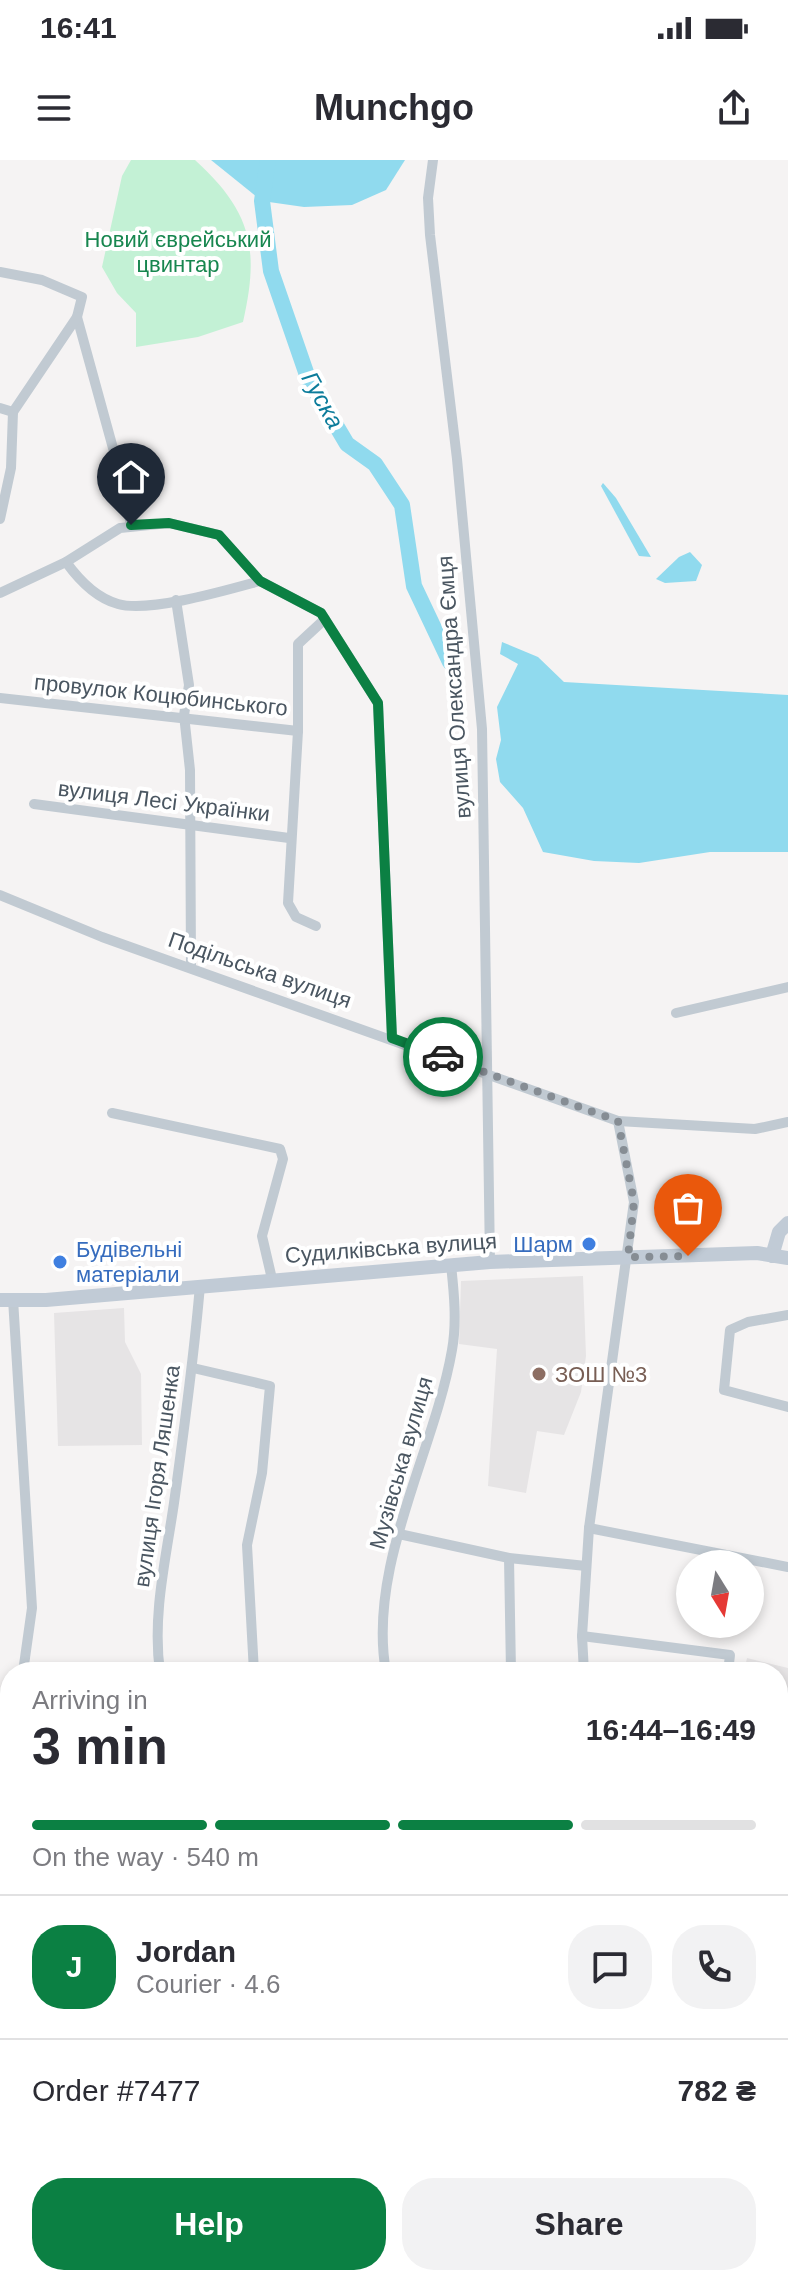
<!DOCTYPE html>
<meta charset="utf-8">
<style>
body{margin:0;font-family:Helvetica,sans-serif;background:#f2f2f3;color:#2b2b33;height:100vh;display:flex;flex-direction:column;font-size:30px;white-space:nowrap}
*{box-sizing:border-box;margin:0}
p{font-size:26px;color:#7c7c81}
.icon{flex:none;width:44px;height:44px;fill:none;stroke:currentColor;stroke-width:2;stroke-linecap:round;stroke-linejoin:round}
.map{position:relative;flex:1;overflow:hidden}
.side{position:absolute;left:0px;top:1502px;width:788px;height:624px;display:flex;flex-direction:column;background:#fff;border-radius:32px 32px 0 0;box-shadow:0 4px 12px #0003}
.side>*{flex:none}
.needle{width:52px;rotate:169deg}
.buttons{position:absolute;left:676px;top:1390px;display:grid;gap:16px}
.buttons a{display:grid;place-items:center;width:88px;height:88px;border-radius:50%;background:#fff;box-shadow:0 4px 12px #0003;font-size:40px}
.pin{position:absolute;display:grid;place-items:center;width:68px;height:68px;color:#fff;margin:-82px -34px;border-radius:50% 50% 50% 0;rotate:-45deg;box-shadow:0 0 8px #0007}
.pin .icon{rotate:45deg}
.courier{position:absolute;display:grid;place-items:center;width:80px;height:80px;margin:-40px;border:6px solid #0b8043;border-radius:50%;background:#fff;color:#222;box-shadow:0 2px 10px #0007}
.headline em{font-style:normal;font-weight:600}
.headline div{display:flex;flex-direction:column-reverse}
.headline{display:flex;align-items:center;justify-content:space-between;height:136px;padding:0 32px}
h1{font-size:52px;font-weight:600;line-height:60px}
.bar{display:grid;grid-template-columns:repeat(4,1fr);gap:12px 8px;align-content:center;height:96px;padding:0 32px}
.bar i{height:10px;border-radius:6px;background:#e1e1e2}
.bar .current{background:#0b8043}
.bar p{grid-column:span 4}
.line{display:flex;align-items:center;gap:20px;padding:0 32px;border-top:2px solid #e1e1e2}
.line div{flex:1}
.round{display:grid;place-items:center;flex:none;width:84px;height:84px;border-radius:32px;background:#f2f2f3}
.primary-button{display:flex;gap:16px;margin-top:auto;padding:16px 32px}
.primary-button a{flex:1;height:92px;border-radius:32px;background:#0b8043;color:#fff;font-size:32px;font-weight:600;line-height:92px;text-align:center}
.primary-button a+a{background:#f2f2f3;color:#2b2b33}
.status{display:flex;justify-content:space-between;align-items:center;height:56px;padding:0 40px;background:#fff;direction:ltr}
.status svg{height:22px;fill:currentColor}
header{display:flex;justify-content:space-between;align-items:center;height:104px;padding:0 32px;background:#fff;font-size:36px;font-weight:600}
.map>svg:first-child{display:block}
.education{fill:#e6e4e5}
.green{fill:#c3f1d5}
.water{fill:#90daee}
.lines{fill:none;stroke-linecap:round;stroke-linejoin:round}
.river{stroke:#90daee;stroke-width:16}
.minor{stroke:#c1cad2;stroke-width:10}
.secondary{stroke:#c1cbd6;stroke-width:14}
.done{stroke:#868d94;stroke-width:8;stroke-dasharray:0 14.4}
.route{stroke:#0b8043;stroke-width:10}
.shop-dot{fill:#3f7fe0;stroke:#fff;stroke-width:3}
.education-dot{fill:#8d6e63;stroke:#fff;stroke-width:3}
.labels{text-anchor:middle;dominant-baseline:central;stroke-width:8;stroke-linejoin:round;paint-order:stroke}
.park-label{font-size:22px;fill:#17864f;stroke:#fff}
.street-label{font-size:22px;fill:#4a5661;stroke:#fff}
.shop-label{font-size:22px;fill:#366cbe;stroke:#fff;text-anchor:end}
.education-label{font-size:22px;fill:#785e54;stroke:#fff;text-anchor:start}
.water-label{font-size:24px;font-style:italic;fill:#0c7c9b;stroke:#fff}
</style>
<div class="status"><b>16:41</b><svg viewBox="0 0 49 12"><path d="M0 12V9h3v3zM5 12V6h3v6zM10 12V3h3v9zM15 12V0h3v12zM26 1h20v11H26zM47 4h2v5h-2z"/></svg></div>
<header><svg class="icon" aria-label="menu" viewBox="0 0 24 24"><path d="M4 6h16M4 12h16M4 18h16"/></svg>Munchgo<svg class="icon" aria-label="share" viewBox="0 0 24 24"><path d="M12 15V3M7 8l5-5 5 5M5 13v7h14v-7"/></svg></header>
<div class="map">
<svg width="788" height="2126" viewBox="0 0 788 2126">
<rect width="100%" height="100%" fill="#f5f3f3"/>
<g class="education">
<path d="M583,1116L586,1196L581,1232L564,1275L537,1271L526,1333L488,1326L497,1189L459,1184L461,1121Z"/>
<path d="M124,1148L125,1182L141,1214L142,1285L58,1286L54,1153Z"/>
<path d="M747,1498L788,1508V1635L778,1632V1512H744Z"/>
<path d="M778,1645L788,1648V1719L778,1715Z"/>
<path d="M256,2116H393L394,2126H255Z"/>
</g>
<path class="green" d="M131,0H195C251,51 260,88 243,162L198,177L136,187V153L117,133L102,107L122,16Z"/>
<g class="water">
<path d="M211,0H405L386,30L352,45L304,47L262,41Z"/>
<path d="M603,323L616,338L651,397L639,396L601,326Z"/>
<path d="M690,392L702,405L696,421L665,423L656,419L679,397Z"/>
<path d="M502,482L538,497L564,522L788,535V692H710L639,703L594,701L543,692L523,648L500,622L496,599L501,580L497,547L518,504L500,494Z"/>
</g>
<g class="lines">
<path class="river" d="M268,0L262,41L271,111L308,218L347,284L375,304L402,345L414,426L450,502"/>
<g class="minor">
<path d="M433,0L428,38L430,75L457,299L482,569L490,1102"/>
<path d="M0,112L42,120L82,137L77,157L122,321L131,365"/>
<path d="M0,248L13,252L77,157"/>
<path d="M0,359L11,308L13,252"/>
<path d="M66,402C79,420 96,438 118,444C149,453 227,430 260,421"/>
<path d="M0,433L66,402L120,368L169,363L219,375L260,421L321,453L378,543L392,878"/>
<path d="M176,440L189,525L184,555L190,610L191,806"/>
<path d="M0,538L298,571L288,743L296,757L316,766"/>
<path d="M298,571V484L325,459"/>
<path d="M34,644L289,678"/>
<path d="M0,735L102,777L618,961L755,969L788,962"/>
<path d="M676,853L788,827"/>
<path d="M112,953L280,989L283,999L262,1076L272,1119"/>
<path d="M13,1139L32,1448L23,1512"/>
<path d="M788,1155L748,1162L730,1170L724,1230L788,1247"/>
<path d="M193,1208L270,1226L262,1313L247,1385L254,1512"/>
<path d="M589,1368L788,1407"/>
<path d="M399,1374L509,1398L586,1406"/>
<path d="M509,1398L511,1512"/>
<path d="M582,1476L730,1495L728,1512"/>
<path d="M160,1512C152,1456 166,1398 174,1343C184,1270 194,1198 200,1125"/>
<path d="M386,1512C367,1406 434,1293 452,1190C457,1163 454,1132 451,1105"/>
<path d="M584,1512L582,1476L589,1368L634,1042L618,961"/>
<path d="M778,1639L788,1643"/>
<path d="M0,1679L10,1607"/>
<path d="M0,1687H10"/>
<path d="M778,1791L788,1792"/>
<path d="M0,1993L10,1991"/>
<path d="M778,2002L788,2003"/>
<path d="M0,2114L37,2126"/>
<path d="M191,2126L192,2116"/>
</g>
<g class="secondary">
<path d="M772,1096L779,1072L788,1063"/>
<path d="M0,1140H46L490,1102L757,1093L788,1098"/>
</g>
</g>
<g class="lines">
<path class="done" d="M443,897L618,961L634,1042L628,1097L688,1096"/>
<path class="route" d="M131,365L169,363L219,375L260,421L321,453L378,543L392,878L443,897"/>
</g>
<g class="shop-dot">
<circle cx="589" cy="1084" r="8"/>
<circle cx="60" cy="1102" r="8"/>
</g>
<circle class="education-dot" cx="539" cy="1214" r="8"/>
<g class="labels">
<g class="park-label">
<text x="178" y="79">Новий єврейський<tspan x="178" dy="25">цвинтар</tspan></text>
</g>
<g class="street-label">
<text transform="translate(454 527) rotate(-94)">вулиця Олександра Ємця</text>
<text transform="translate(161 535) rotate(6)">провулок Коцюбинського</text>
<text transform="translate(164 641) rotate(7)">вулиця Лесі Українки</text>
<text transform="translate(260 810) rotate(19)">Подільська вулиця</text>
<text transform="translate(391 1088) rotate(-4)">Судилківська вулиця</text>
<text transform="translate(401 1303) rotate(-74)">Музівська вулиця</text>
<text transform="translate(157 1316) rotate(-82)">вулиця Ігоря Ляшенка</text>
</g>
<g class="shop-label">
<text x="573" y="1084">Шарм</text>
<text x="76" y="1089" text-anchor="start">Будівельні<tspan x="76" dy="25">матеріали</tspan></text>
</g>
<g class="education-label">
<text x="555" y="1214">ЗОШ №3</text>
</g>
<g class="water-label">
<text transform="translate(323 240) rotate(61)">Гуска</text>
</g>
</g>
</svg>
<div class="buttons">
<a><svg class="needle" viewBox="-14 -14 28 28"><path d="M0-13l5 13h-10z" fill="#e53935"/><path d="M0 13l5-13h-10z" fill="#7c7c81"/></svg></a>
</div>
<div class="pin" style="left:688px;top:1096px;background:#ea580c"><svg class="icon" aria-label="bag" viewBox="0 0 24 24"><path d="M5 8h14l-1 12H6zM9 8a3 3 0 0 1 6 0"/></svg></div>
<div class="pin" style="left:131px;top:365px;background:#1f2937"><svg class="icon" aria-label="home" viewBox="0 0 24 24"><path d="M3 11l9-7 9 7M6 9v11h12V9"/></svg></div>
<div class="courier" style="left:443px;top:897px"><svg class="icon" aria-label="car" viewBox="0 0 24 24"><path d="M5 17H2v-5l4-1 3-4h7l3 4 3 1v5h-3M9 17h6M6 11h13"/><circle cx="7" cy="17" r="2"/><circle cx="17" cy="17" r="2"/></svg></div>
<section class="side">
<div class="headline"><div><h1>3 min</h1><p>Arriving in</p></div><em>16:44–16:49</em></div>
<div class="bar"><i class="current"></i><i class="current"></i><i class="current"></i><i></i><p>On the way · 540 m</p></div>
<div class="line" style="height:144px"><b class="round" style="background:#0b8043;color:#fff">J</b><div><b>Jordan</b><p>Courier · 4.6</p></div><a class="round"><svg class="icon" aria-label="chat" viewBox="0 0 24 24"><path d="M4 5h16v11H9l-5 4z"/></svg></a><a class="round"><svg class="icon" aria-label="phone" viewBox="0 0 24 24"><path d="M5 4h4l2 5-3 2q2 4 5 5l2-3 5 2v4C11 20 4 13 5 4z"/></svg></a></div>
<div class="line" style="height:104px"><div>Order #7477</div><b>782 ₴</b></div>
<div class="primary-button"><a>Help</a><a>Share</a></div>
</section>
</div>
